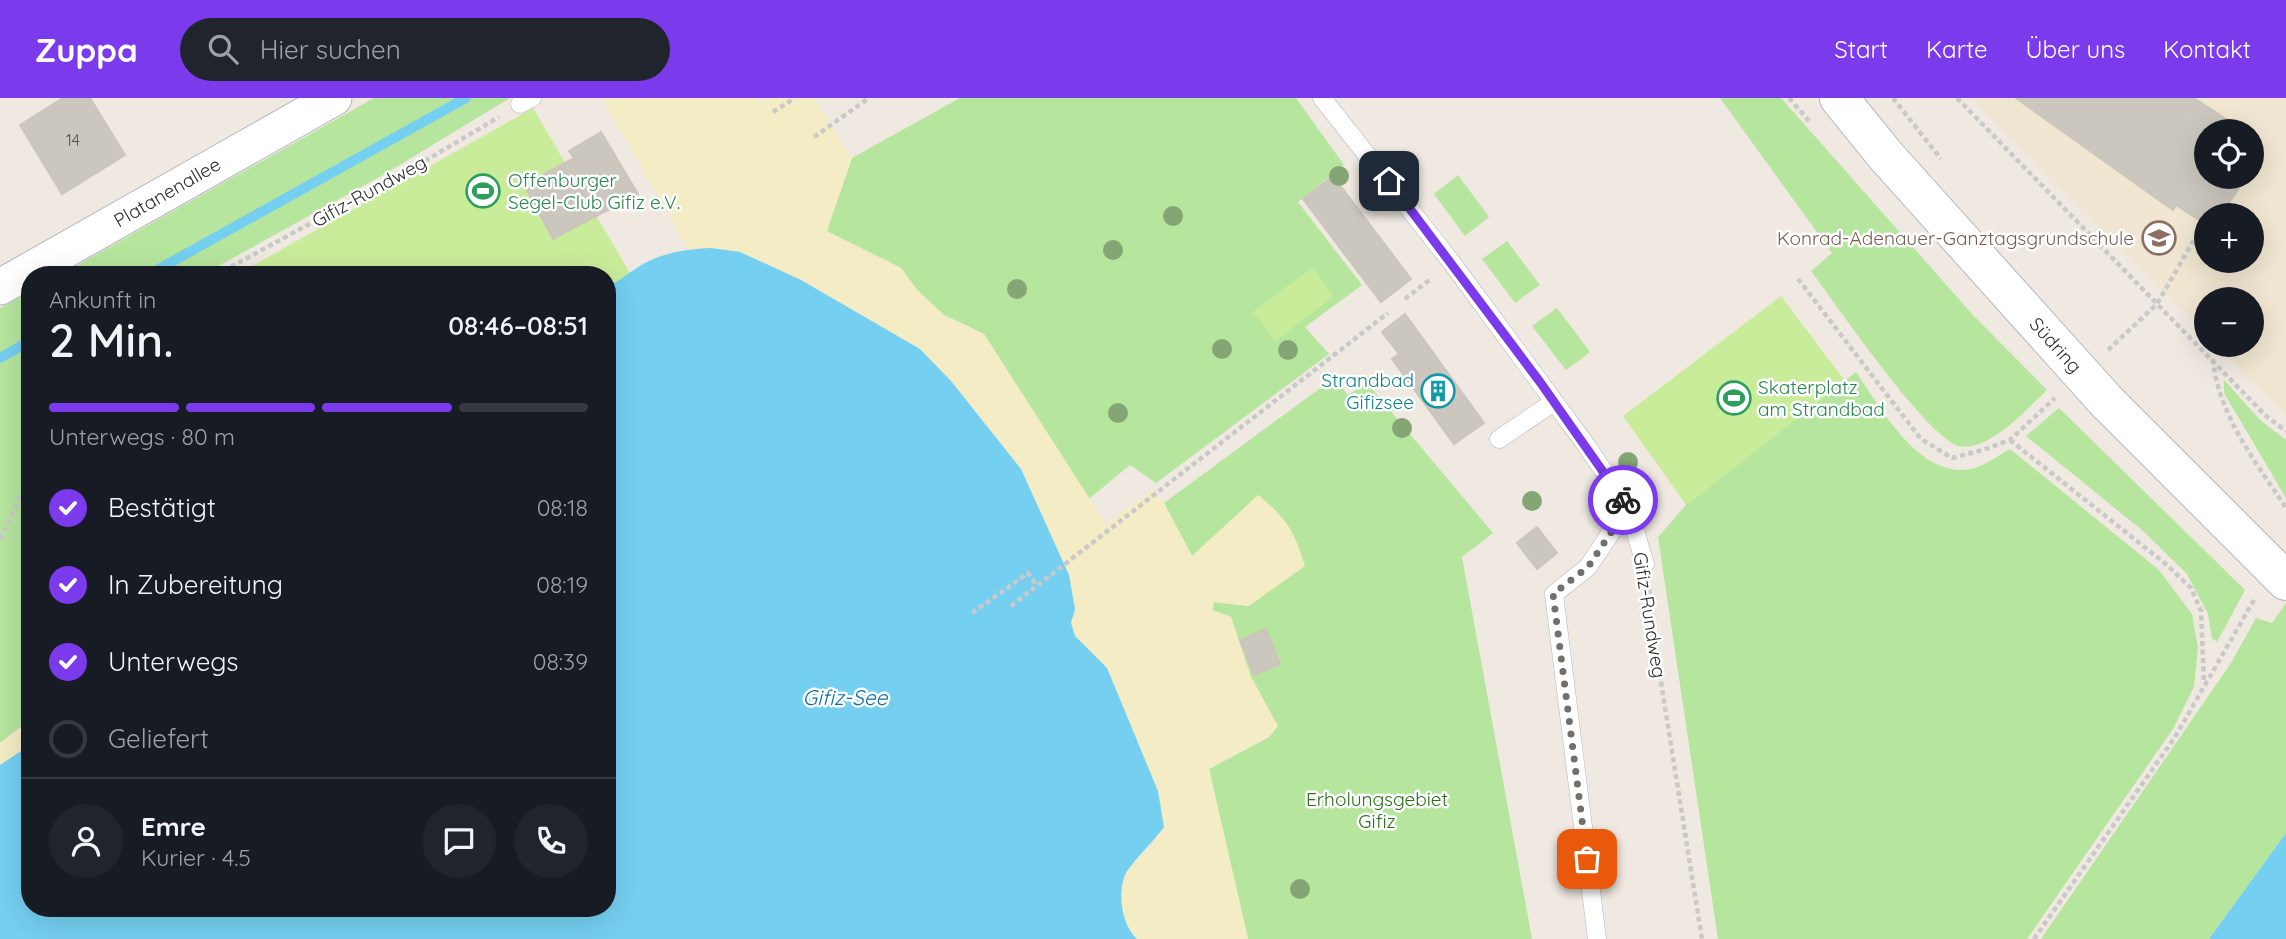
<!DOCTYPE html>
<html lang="de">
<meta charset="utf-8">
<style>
body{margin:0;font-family:Quicksand,sans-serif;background:#20242c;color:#f1f3f6;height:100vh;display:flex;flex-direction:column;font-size:26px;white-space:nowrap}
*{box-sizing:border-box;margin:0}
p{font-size:23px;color:#9ea1a6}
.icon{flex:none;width:38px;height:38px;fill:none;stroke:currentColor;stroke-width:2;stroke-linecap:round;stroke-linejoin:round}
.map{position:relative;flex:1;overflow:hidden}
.drawer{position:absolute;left:21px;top:168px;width:595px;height:651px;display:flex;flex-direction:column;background:#171b24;border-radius:28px;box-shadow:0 7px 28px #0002}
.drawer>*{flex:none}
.tools{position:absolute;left:2194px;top:21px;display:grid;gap:14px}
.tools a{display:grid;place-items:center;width:70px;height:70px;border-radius:50%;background:#171b24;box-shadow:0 7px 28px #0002;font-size:35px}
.pin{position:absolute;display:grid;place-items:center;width:60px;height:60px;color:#fff;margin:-30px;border-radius:14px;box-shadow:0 4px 10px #0006}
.courier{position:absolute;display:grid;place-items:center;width:70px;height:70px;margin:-35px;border:5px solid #7c3aed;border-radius:50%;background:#fff;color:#222;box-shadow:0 2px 9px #0007}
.summary em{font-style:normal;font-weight:600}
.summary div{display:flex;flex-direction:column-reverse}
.summary{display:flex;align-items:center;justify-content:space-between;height:119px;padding:0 28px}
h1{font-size:46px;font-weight:600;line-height:52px}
.bar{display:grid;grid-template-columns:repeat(4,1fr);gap:10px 7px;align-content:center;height:84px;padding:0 28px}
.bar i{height:9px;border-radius:5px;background:#363941}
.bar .selected{background:#7c3aed}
.bar p{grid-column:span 4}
.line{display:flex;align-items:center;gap:18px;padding:0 28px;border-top:2px solid #363941}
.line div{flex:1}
.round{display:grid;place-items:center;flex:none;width:74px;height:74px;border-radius:37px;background:#20242c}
ol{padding:0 28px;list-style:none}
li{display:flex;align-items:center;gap:21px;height:77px}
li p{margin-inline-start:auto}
li .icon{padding:7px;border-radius:50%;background:#7c3aed;color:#fff;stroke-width:4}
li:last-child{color:#9ea1a6}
li i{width:38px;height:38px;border:4px solid #363941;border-radius:50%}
header{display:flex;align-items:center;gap:42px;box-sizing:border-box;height:98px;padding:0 35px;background:#7c3aed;color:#fff}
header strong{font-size:33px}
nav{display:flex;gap:38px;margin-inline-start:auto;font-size:24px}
.search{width:490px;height:63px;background:#20242c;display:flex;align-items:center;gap:18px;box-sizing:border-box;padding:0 24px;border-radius:38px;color:#9ea1a6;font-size:26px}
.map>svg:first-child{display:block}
.education{fill:#f0e6d1;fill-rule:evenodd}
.green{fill:#b6e59e}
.sand{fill:#f3ecc5}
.pitch{fill:#c9ec9a}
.water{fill:#75cff0}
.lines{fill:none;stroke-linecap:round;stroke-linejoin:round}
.stream{stroke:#75cff0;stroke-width:10}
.building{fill:#cbc7bf;stroke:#cbc5ba;stroke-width:2}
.service-casing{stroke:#b4b7c1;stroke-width:19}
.minor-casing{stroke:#b4b7c1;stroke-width:37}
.tertiary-casing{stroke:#b4b7c1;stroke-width:40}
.path{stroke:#c9c9c9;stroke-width:4.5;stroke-dasharray:5 3.5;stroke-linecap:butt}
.service{stroke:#fff;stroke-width:18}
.minor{stroke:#fff;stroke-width:35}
.tertiary{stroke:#fff;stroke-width:38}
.tertiary-bridge-casing{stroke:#b4b7c1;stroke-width:40;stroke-linecap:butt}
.tertiary-bridge{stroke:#fff;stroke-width:38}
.tree{fill:#84a574}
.done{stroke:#726f6d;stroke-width:7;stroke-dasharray:0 12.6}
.route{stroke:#7c3aed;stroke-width:9}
.labels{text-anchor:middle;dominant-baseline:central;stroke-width:5;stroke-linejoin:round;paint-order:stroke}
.number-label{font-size:16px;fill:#555452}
.leisure-label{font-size:19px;fill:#27864d;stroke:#fff;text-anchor:start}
.street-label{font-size:19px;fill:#2e2e2e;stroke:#fff}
.education-label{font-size:19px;fill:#785e54;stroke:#fff;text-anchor:end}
.culture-label{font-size:19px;fill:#0d838f;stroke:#fff;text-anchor:end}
.park-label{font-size:19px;fill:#2c6e1b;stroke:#fff}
.water-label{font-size:21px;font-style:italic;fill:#0d6fa3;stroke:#fff}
</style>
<header>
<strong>Zuppa</strong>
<div class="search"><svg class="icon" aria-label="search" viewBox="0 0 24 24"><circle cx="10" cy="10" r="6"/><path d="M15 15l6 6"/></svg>Hier suchen</div>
<nav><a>Start</a><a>Karte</a><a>Über uns</a><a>Kontakt</a></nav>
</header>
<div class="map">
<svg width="2286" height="841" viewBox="0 0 2286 841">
<rect width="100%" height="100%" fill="#efe9e1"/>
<path class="education" d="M1971,0H2286V317L2216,247H2252V201H2207V237ZM2207,33H2252V79H2207ZM2207,117H2252V163H2207Z"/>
<g class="green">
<path d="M374,0H510L383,77L202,177H60Z"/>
<path d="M960,0H1296L1344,67L1298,104L1362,187L1305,229L1329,256L1156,385L1130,367L1089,401L984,236L944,217L918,193L901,170L826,133L852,60Z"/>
<path d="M1720,0H1781L1973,217L2047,292C2028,310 1988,355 1959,348C1926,339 1836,206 1811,173L1832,155Z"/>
<path d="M1458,77L1489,119L1465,138L1434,96Z"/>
<path d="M1507,143L1540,187L1515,205L1482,161Z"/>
<path d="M30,194V622L0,645V210Z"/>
<path d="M1557,210L1590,254L1566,272L1532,228Z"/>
<path d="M1856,274C1881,310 1919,381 1971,371C1984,368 1999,357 2010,351L2159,472L2192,516L2198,550L2194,589L2173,631L2027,841H1718L1658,439L1686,407Z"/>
<path d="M1334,280L1348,297L1367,285L1493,435L1462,459L1532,841H1248L1209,671L1269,639L1277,628L1251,579L1231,519L1212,512L1214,504L1249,508L1192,458L1164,405Z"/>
<path d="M2224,282L2260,322L2286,342V400L2224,295Z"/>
<path d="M2059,310L2245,492L2217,544L2212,540L2208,516L2187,476L2143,433L2026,338Z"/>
<path d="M2286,505V735L2209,841H2041L2231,565L2256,520L2272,525Z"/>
</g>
<g class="sand">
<path d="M602,0H758L761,5L772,0H814L852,60L827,133L901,170L918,193L944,217L984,236L1106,426L1153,391L1164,405L1192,458L1258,397C1287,421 1294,432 1305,468L1249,508L1214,504L1212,512L1231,519L1251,579L1278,628L1269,639L1209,671L1248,841H1137C1122,828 1117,796 1125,778C1130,767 1143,756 1151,748L1131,632L1107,570L1075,538L1071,525L1075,511L1069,477L1021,371L951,283L920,251L801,182L740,154L688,151Z"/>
<path d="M30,622V647L0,667V645Z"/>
</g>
<g class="pitch">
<path d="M533,10L631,177L607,189V177H236Z"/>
<path d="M1312,170L1334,198L1275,243L1253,214Z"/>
<path d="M1781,198L1845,283L1686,407L1623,318Z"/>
</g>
<g class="water">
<path d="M711,150L740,154L801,182L920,251L951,283L1021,371L1069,477L1075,511L1071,525L1075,538L1107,570L1158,693L1164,729C1155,742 1130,766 1125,777C1117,795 1122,828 1137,841H0V667L30,647V810H607V189C621,182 632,172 645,165C666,154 689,151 711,150Z"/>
<path d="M2286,735V841H2209Z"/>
</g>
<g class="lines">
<g class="stream">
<path d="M148,177L466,0"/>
<path d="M0,260L30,243"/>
</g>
</g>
<g class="building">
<path d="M63,0H90L125,57L62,96L20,27Z"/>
<path d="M2016,0H2194L2244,33H2207V79H2247L2220,117H2207V127L2176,107L2173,112Z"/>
<path d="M601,34L638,96L553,141L524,87L574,60L569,53Z"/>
<path d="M1333,78L1411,181L1381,204L1303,101Z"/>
<path d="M1405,216L1484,325L1454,346L1392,261L1399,256L1382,234Z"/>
<path d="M1537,429L1557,455L1537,471L1517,445Z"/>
<path d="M1266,531L1280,566L1254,577L1240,542Z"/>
</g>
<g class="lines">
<defs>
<g id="service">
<path d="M1322,0L1452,165L1586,347L1628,409L1645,466"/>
<path d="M520,6L532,0"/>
<path d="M1499,341L1554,304"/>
<path d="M1597,841L1554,496L1588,469L1628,409"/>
</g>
<path id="minor" d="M0,189L334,0"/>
<g id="tertiary">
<path d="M1839,0L1886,58L2054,245"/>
<path d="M2107,304L2286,483"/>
</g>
</defs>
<use href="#service" class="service-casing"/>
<use href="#minor" class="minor-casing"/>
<use href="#tertiary" class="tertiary-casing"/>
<g class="path">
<path d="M1789,0L1809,23"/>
<path d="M1893,0L1941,61"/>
<path d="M1957,0L2266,318L2286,333"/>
<path d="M773,14L795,0"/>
<path d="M814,39L869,0"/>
<path d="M216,177L430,60L499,19"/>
<path d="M1798,181L1921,341L1952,360L1983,352L2010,342L2055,300"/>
<path d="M1405,201L1432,180"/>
<path d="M2108,252L2157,206L2203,126"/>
<path d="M2213,261C2218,317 2256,364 2286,410"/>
<path d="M2010,342L2167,467L2191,490L2201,513L2204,585"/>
<path d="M0,441L30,380"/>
<path d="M1649,491L1660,578L1702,841"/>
<path d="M1011,508L1388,215"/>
<path d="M972,515L1028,475L1037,488"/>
<path d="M2034,841L2175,639L2254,502"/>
</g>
<use href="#service" class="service"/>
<use href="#minor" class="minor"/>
<use href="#tertiary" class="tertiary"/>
<defs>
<path id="tertiary-bridge" d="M2054,245L2107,304"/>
</defs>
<use href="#tertiary-bridge" class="tertiary-bridge-casing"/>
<use href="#tertiary-bridge" class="tertiary-bridge"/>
</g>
<g class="tree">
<circle cx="1339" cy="78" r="10"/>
<circle cx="1173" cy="118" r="10"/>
<circle cx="1113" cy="152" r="10"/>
<circle cx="1017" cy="191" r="10"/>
<circle cx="1222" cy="251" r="10"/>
<circle cx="1288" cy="252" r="10"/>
<circle cx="1118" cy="315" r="10"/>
<circle cx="1402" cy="330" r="10"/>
<circle cx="1628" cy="364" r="10"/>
<circle cx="1532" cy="403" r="10"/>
<circle cx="1300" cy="791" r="10"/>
</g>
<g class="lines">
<path class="done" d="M1587,761L1553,496L1588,469L1628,409L1623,402"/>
<path class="route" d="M1389,83L1540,284L1623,402"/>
</g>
<defs>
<symbol id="stadium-ring" viewBox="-11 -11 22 22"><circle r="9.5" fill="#fff" stroke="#2e9e5b" stroke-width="1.5"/><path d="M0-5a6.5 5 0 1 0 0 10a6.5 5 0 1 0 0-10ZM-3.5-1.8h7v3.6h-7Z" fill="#2e9e5b"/></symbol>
<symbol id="school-ring" viewBox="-11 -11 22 22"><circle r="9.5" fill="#fff" stroke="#8d6e63" stroke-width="1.5"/><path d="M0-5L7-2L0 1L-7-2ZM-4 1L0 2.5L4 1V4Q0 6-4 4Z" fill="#8d6e63"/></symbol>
<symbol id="building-ring" viewBox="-11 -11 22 22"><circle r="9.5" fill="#fff" stroke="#0f9aa8" stroke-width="1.5"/><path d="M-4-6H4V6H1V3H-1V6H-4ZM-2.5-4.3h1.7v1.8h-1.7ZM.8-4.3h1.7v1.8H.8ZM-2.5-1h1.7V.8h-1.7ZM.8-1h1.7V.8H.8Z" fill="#0f9aa8"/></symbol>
</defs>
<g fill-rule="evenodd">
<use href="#stadium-ring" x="464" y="74" width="38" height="38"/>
<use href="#school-ring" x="2140" y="121" width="38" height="38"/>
<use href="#building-ring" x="1419" y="274" width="38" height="38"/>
<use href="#stadium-ring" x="1715" y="281" width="38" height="38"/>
</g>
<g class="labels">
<g class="number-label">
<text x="73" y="42">14</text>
</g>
<g class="leisure-label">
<text x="508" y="82">Offenburger<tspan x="508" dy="22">Segel-Club Gifiz e.V.</tspan></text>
<text x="1758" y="289">Skaterplatz<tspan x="1758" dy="22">am Strandbad</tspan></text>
</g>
<g class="street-label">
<text transform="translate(369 93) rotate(-29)">Gifiz-Rundweg</text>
<text transform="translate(167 94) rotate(-30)">Platanenallee</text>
<text transform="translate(2056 247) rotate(48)">Südring</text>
<text transform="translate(1650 517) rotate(81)">Gifiz-Rundweg</text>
</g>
<g class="education-label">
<text x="2134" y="140">Konrad-Adenauer-Ganztagsgrundschule</text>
</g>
<g class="culture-label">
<text x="1414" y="282">Strandbad<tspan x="1414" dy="22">Gifizsee</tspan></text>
</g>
<g class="park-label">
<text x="1377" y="701">Erholungsgebiet<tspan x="1377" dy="22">Gifiz</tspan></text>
</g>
<g class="water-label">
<text x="845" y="599">Gifiz-See</text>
</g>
</g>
</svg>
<div class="tools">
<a><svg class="icon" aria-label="locate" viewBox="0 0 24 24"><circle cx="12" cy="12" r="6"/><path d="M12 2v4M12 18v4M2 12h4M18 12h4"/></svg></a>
<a>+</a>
<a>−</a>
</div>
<div class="pin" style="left:1587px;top:761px;background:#ea580c"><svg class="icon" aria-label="bag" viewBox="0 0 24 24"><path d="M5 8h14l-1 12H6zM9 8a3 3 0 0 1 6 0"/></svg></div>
<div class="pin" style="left:1389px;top:83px;background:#1f2937"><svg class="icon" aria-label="home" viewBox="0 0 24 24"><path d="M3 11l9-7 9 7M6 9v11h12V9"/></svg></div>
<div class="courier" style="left:1623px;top:402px"><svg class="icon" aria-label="bike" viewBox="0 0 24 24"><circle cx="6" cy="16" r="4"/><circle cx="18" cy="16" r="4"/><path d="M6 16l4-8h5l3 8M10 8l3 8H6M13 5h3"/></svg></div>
<section class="drawer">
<div class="summary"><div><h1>2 Min.</h1><p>Ankunft in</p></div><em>08:46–08:51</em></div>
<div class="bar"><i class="selected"></i><i class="selected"></i><i class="selected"></i><i></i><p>Unterwegs · 80 m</p></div>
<ol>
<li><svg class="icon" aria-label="check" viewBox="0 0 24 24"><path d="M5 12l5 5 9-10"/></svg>Bestätigt<p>08:18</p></li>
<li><svg class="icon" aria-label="check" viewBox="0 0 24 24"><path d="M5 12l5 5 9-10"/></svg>In Zubereitung<p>08:19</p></li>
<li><svg class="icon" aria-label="check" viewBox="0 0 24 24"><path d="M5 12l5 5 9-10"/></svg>Unterwegs<p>08:39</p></li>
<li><i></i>Geliefert</li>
</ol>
<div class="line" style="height:126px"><a class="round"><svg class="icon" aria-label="person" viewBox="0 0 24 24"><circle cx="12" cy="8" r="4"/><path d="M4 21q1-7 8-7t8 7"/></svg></a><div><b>Emre</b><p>Kurier · 4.5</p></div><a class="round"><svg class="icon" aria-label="chat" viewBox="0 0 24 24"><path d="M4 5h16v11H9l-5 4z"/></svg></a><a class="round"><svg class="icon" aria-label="phone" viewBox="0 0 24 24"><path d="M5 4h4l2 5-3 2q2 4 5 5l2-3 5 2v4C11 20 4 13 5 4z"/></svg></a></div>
</section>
</div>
